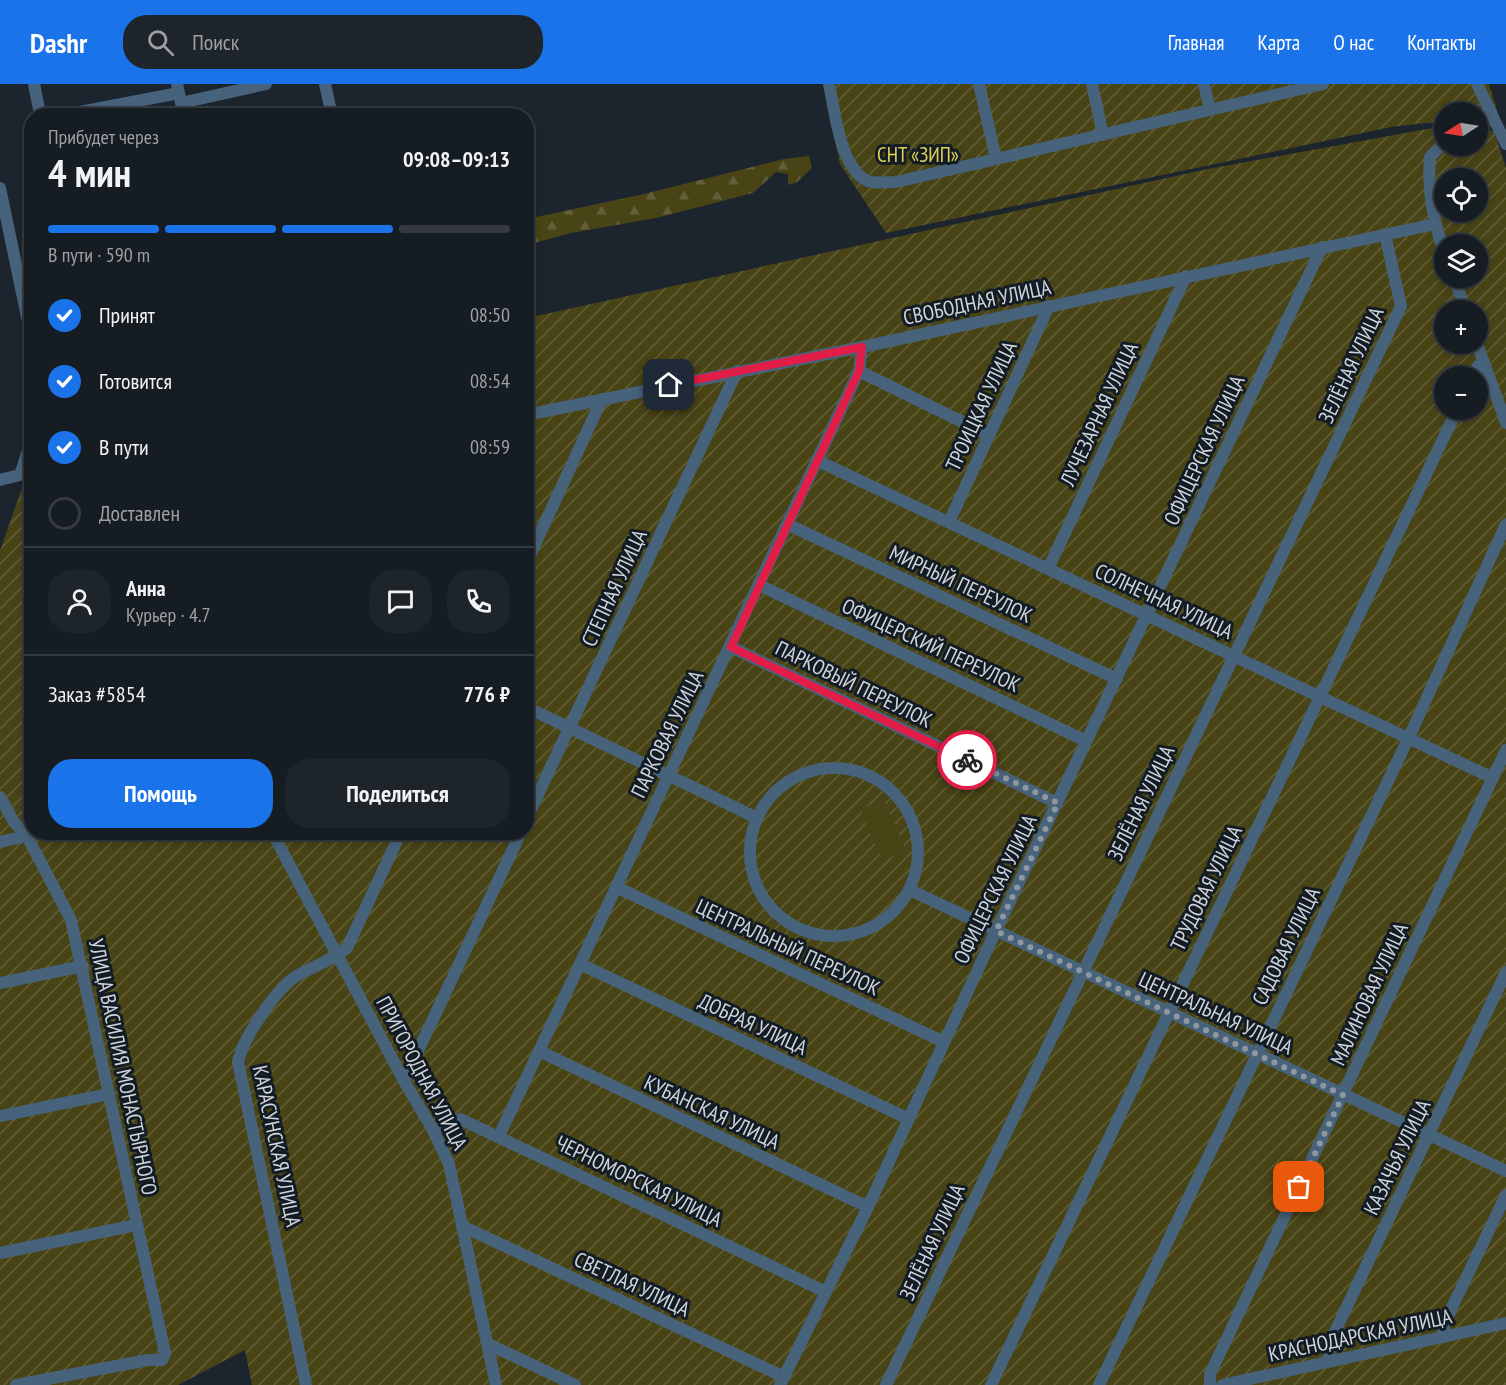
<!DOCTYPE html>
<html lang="ru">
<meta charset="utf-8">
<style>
body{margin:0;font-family:"PT Sans Narrow",sans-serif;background:#1e252a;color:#f1f3f6;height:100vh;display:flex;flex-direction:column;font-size:22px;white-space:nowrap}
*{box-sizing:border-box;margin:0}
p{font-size:20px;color:#9da1a5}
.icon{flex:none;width:33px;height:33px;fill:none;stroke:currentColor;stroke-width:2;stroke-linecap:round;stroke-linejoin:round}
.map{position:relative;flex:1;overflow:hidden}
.side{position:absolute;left:24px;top:24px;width:510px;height:732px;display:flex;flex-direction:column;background:#151c22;border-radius:24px;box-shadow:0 3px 9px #0003,0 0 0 2px #343a40}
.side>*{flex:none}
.needle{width:39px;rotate:258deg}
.buttons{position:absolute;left:1434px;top:18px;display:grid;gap:12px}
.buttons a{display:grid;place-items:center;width:54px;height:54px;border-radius:50%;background:#151c22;box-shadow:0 3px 9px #0003,0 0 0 2px #343a40;font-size:30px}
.pin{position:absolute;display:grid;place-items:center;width:51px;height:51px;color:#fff;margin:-26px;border-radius:12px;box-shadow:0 3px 9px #0006}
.courier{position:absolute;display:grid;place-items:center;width:60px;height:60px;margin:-30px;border:4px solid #e11d48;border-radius:50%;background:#fff;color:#222;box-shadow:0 2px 8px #0007}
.overview em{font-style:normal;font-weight:700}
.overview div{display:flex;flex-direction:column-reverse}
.overview{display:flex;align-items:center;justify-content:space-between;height:102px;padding:0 24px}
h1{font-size:39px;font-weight:700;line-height:45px}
.bar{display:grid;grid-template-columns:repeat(4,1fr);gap:9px 6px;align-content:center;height:72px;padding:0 24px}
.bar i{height:8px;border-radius:4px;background:#343a40}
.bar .current{background:#1a73e8}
.bar p{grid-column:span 4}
.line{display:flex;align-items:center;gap:15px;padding:0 24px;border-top:2px solid #343a40}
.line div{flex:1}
.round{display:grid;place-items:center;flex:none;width:63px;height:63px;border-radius:24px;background:#1e252a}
ol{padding:0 24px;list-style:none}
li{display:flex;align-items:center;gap:18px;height:66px}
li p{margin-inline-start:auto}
li .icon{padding:6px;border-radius:50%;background:#1a73e8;color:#fff;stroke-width:4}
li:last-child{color:#9da1a5}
li i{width:33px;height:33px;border:3px solid #343a40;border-radius:50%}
.primary-button{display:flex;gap:12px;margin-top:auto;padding:12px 24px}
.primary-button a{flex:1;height:69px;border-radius:24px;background:#1a73e8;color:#fff;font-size:24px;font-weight:700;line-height:69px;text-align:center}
.primary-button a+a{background:#1e252a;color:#f1f3f6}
header{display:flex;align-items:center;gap:36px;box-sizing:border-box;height:84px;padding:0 30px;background:#1a73e8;color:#fff}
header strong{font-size:28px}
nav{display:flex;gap:33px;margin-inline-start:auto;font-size:21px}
.search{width:420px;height:54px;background:#1e252a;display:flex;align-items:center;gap:15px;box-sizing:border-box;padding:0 21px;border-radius:24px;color:#9da1a5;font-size:22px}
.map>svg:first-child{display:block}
.forest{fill:url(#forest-firs)}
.garden{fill:url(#garden-furrows);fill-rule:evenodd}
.pitch{fill:#494416}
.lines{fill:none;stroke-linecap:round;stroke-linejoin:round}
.minor{stroke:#47637b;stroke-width:12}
.done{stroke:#90979e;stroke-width:6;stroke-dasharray:0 10.8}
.route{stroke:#e11d48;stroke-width:8}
.labels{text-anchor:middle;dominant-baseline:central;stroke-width:6;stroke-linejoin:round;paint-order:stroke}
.park-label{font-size:21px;fill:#e0d154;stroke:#131c24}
.street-label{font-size:21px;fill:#cfd5db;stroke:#131c24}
</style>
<header>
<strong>Dashr</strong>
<div class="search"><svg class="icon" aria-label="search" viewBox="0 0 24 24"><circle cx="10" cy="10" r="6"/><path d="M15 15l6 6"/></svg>Поиск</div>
<nav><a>Главная</a><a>Карта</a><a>О нас</a><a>Контакты</a></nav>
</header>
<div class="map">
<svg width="1506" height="1301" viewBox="0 0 1506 1301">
<defs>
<pattern id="forest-firs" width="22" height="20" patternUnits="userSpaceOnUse" patternTransform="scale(1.5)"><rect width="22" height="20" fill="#494416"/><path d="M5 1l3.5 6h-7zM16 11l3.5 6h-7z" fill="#625e37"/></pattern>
<pattern id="garden-furrows" width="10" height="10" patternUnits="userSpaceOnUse" patternTransform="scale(1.5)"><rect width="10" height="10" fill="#494416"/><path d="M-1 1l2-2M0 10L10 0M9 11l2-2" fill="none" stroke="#625e37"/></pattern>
</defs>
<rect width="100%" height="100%" fill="#1c252e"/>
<path class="forest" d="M809,72L812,84L797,98L788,101V90L776,88L753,109L656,134L571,149L527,161V135L644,110L784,75Z"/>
<g class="garden">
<path d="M823,0H1489L1502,43L1478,42V28H1444V37L1391,43L886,149L840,80Z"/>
<path d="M1438,43L1444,44V62H1478V46L1494,47L1506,84V1301H252L245,1266L178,1301H0V467L31,378L32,748H526L527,234L1208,85ZM1444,94H1478V128H1444ZM1444,160H1478V194H1444ZM1444,226H1478V260H1444ZM1444,292H1478V326H1444Z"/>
</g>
<path class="pitch" d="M883,715L906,766L883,777L860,726Z"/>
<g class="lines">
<g class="minor">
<path d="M34,0L40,30L48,32"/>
<path d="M177,0L184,32"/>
<path d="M325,0L332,32"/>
<path d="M829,0C835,27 840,85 868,97C875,100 888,98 896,98L1323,0"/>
<path d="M979,0L996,75"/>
<path d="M1092,0L1103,51"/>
<path d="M1204,0L1210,26"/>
<path d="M1477,0L1506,60"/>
<path d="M181,19L266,0"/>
<path d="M59,32L179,9"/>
<path d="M1478,34L1491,28"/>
<path d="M1444,59L1430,73C1427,106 1433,136 1444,167"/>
<path d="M0,104L27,233"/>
<path d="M1454,194L1466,226"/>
<path d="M1477,260L1506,339"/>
<path d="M859,287L989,351"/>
<path d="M1473,292L1478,282L1484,278"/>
<path d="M526,331L862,263L1435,140"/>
<path d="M818,377L1493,694"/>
<path d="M0,396L20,391L32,354"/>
<path d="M949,438L1049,222"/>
<path d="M789,441L1117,595"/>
<path d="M526,480L602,315"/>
<path d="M1048,485L1186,192"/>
<path d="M759,501L1086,657"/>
<path d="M731,563L1057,719"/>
<path d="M526,623L757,734"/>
<circle cx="834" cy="768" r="84"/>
<path d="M0,713L14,738L27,752L71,836L165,1269L162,1276H148L16,1301"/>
<path d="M526,736L737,287"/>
<path d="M272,748L404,997L433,1046L449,1080L496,1301"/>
<path d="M0,758L27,752"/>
<path d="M616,803L944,958"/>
<path d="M910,806L1506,1087"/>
<path d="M580,880L909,1035"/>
<path d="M0,899L83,882"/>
<path d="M539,967L868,1123"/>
<path d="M404,997L521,748"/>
<path d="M0,1032L109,1010"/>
<path d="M433,1046L460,1035L826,1208"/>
<path d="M499,1052L859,287L862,263"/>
<path d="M462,1142L784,1293"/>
<path d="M0,1169L136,1141"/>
<path d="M1443,1253L1444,1240L1506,1111"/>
<path d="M488,1260L575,1301"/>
<path d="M1329,1277L1330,1258L1506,888"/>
<path d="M306,1301L238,978C243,954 277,903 298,891C315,882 332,876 347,864L401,748"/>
<path d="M780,1301L868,1123L992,855L1322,163"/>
<path d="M886,1301L1401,222L1385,150"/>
<path d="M991,1301L1457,326"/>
<path d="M1099,1301L1409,653L1506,440"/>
<path d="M1210,1301V1290L1506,666"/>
<path d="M1222,1301L1506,1239"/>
</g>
</g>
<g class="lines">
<path class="done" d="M967,676L1058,719L996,847L1343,1011L1299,1103"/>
<path class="route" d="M669,301L862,263L859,287L731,563L967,676"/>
</g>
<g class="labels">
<g class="park-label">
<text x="918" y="70">СНТ «ЗИП»</text>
</g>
<g class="street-label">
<text transform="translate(977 218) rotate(-12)">СВОБОДНАЯ УЛИЦА</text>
<text transform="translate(1351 281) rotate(-65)">ЗЕЛЁНАЯ УЛИЦА</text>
<text transform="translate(981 322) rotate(-65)">ТРОИЦКАЯ УЛИЦА</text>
<text transform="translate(1099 330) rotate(-65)">ЛУЧЕЗАРНАЯ УЛИЦА</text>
<text transform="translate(1204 366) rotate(-65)">ОФИЦЕРСКАЯ УЛИЦА</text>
<text transform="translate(961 500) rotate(25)">МИРНЫЙ ПЕРЕУЛОК</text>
<text transform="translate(614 504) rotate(-65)">СТЕПНАЯ УЛИЦА</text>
<text transform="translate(1164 517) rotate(25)">СОЛНЕЧНАЯ УЛИЦА</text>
<text transform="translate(931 561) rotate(25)">ОФИЦЕРСКИЙ ПЕРЕУЛОК</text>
<text transform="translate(854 600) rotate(26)">ПАРКОВЫЙ ПЕРЕУЛОК</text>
<text transform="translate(667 650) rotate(-64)">ПАРКОВАЯ УЛИЦА</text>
<text transform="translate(1141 719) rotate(-64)">ЗЕЛЁНАЯ УЛИЦА</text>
<text transform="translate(1206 804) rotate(-64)">ТРУДОВАЯ УЛИЦА</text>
<text transform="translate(995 805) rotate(-64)">ОФИЦЕРСКАЯ УЛИЦА</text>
<text transform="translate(1286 862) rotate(-64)">САДОВАЯ УЛИЦА</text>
<text transform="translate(788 863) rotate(25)">ЦЕНТРАЛЬНЫЙ ПЕРЕУЛОК</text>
<text transform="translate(1369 910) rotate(-65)">МАЛИНОВАЯ УЛИЦА</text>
<text transform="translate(1216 929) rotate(25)">ЦЕНТРАЛЬНАЯ УЛИЦА</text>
<text transform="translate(753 940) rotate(25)">ДОБРАЯ УЛИЦА</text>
<text transform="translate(123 983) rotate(78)">УЛИЦА ВАСИЛИЯ МОНАСТЫРНОГО</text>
<text transform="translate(422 989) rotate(62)">ПРИГОРОДНАЯ УЛИЦА</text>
<text transform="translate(712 1028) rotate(25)">КУБАНСКАЯ УЛИЦА</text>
<text transform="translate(277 1062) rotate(78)">КАРАСУНСКАЯ УЛИЦА</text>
<text transform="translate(1397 1073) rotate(-64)">КАЗАЧЬЯ УЛИЦА</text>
<text transform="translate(639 1097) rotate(26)">ЧЕРНОМОРСКАЯ УЛИЦА</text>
<text transform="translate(932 1158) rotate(-65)">ЗЕЛЁНАЯ УЛИЦА</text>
<text transform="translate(632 1200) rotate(25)">СВЕТЛАЯ УЛИЦА</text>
<text transform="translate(1360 1251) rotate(-12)">КРАСНОДАРСКАЯ УЛИЦА</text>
</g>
</g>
</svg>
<div class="buttons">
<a><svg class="needle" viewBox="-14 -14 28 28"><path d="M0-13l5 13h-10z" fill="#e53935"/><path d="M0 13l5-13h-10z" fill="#9da1a5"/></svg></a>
<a><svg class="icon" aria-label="locate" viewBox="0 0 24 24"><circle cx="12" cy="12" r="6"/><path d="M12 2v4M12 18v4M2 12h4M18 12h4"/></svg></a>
<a><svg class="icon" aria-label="layers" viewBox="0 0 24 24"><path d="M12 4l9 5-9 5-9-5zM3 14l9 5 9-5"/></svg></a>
<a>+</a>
<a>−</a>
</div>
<div class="pin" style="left:1299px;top:1103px;background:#ea580c"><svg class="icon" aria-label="bag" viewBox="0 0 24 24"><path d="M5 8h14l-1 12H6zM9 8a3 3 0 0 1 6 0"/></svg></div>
<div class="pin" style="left:669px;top:301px;background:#1f2937"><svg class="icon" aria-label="home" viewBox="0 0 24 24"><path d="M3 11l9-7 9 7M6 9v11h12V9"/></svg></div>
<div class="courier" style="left:967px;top:676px"><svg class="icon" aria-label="bike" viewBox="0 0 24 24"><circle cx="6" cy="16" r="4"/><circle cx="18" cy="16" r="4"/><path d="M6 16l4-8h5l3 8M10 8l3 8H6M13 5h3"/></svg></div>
<section class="side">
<div class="overview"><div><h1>4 мин</h1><p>Прибудет через</p></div><em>09:08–09:13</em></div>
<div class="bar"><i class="current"></i><i class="current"></i><i class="current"></i><i></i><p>В пути · 590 m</p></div>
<ol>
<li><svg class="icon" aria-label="check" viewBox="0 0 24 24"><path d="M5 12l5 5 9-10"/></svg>Принят<p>08:50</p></li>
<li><svg class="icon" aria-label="check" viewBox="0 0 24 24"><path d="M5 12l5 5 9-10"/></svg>Готовится<p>08:54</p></li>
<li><svg class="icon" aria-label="check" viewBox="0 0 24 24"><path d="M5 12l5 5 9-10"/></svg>В пути<p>08:59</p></li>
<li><i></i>Доставлен</li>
</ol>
<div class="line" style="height:108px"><a class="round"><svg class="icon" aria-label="person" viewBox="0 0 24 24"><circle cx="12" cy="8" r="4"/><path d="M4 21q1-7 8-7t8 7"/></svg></a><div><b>Анна</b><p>Курьер · 4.7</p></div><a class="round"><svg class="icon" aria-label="chat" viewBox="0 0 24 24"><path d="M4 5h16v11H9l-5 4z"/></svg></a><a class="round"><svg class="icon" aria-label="phone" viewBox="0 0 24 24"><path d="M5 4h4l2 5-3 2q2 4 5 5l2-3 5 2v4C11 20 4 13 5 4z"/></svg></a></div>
<div class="line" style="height:78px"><div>Заказ #5854</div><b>776 ₽</b></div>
<div class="primary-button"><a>Помощь</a><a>Поделиться</a></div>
</section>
</div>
